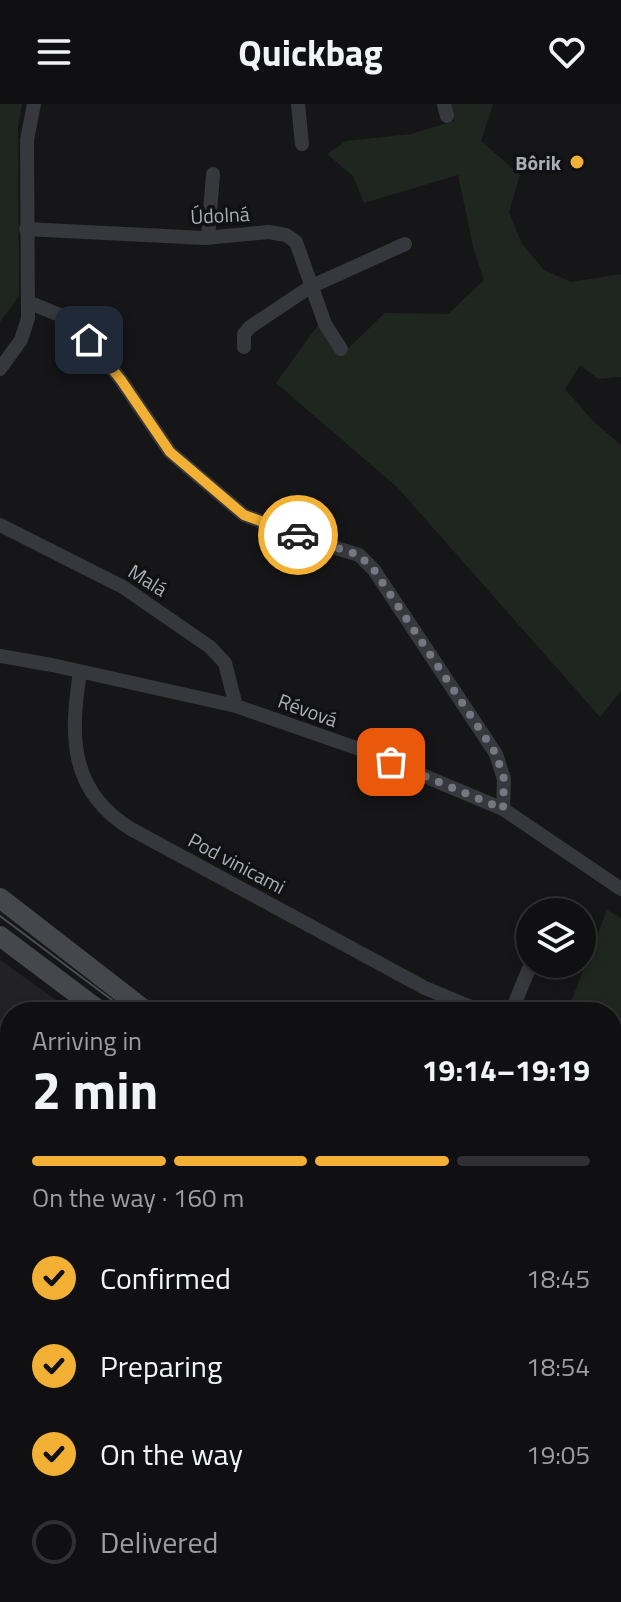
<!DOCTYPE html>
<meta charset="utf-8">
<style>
body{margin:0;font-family:"Titillium Web",sans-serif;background:#19191b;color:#f1f3f6;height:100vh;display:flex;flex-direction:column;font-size:30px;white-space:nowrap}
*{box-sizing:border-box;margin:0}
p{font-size:26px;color:#9c9d9f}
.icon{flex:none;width:44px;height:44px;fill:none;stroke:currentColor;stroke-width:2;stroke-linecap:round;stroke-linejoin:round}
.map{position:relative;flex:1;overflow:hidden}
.details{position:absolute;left:0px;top:898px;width:622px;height:600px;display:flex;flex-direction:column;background:#101012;border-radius:32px 32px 0 0;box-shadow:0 4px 12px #0003,0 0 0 2px #303032}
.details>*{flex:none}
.fabs{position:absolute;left:516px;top:794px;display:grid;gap:16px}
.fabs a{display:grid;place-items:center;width:80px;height:80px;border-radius:50%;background:#101012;box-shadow:0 4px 12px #0003,0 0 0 2px #303032;font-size:40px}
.pin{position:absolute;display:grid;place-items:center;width:68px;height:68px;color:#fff;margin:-34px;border-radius:16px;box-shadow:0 4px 12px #0006}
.courier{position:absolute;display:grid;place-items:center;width:80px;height:80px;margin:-40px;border:6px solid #f2b134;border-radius:50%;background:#fff;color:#222;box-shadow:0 2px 10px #0007}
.head em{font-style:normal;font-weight:700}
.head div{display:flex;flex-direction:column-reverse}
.head{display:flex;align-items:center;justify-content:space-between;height:136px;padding:0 32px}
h1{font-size:52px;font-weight:700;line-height:60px}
.bar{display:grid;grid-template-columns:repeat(4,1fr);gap:12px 8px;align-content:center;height:96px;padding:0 32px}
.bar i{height:10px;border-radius:6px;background:#303032}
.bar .active{background:#f2b134}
.bar p{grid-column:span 4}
ol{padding:0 32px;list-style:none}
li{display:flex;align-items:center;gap:24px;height:88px}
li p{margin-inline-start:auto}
li .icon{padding:8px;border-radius:50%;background:#f2b134;color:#111;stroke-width:4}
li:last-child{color:#9c9d9f}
li i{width:44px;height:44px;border:4px solid #303032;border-radius:50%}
header{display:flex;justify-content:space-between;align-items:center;height:104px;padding:0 32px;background:#101012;font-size:36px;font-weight:700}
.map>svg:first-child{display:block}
.built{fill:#222225}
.green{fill:#1e261f}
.water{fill:#2c353c}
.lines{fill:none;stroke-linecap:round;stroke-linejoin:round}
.ferry{stroke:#7f9bb3;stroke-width:2;stroke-dasharray:10 8;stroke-linecap:butt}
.street{stroke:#37383d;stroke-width:14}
.secondary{stroke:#45474d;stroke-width:20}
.tram{stroke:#4a4c52;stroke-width:2}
.done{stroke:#757880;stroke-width:8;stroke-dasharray:0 14.4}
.route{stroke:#f2b134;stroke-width:10}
.poi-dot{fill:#f2b134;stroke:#111113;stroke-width:3}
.labels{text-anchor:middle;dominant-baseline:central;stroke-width:7;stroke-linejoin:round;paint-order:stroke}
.poi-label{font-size:20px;font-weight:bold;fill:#a8adb8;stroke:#111113;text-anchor:end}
.street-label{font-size:20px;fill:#a8adb8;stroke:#111113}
</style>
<header><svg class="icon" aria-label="menu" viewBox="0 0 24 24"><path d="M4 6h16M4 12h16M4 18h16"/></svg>Quickbag<svg class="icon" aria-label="heart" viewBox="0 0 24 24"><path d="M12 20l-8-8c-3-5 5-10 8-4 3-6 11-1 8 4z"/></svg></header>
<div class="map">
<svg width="621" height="1498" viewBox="0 0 621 1498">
<rect width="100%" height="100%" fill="#161618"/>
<path class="built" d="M0,856L73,908H10V1130L0,1128Z"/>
<g class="green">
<path d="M0,0H22L18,24L19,192L0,218Z"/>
<path d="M450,0H493L481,37L520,71L509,108L522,140L544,166L571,178L621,170V273L598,275L580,261L565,285L594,318L621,341V587L600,613L397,383L276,279L318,221L332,244L343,249L385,209L448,210L484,176L474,147L458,71L364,99L353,72L327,50L346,37L411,30L454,17Z"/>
<path d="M607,806L621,814V1091L619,1097L612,1094V908H567Z"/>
</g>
<path class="water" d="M0,1193L10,1196V1488H612V1354L621,1356V1498H0Z"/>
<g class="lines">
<g class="ferry">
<path d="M0,1414L10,1418"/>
<path d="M196,1488L221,1498"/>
</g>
<g class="street">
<path d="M298,0L302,40"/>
<path d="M444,0L447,12"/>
<path d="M26,125L204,134L269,128L286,131L296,138L325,220L341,245"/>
<path d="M208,134L213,70"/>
<path d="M28,198L62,212L89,236L121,276L170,348L244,411L313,437L359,451L374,466L496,650L504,675L503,705"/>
<path d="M244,243V230L250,223L310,183L405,140"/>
<path d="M0,265L21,236L28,214L27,36L34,0"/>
<path d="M0,421L123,483L210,543L225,559L236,602"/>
<path d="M0,552L52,561L236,602L365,647L503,705L621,785"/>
<path d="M80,568C70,632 69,687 131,725L425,884L483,908"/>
<path d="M552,808L554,801"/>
<path d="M511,908L531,860"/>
<path d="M612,1109L621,1110"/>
<path d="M0,1154L10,1157"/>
<path d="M612,1324L621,1326"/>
</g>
<g class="secondary">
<path d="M0,794L147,908"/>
<path d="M0,832L101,908"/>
<path d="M612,1150L621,1152"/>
<path d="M612,1179L621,1181"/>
</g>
<g class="tram">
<path d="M0,812L128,908"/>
<path d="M612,1161L621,1163"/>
</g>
</g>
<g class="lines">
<path class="done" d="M298,431L359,451L374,466L496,650L504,675L503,705L391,658"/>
<path class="route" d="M89,236L121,276L170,348L244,411L298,431"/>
</g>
<circle class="poi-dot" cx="577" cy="58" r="8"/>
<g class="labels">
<g class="poi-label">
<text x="561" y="58">Bôrik</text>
</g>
<g class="street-label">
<text transform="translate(220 111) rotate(-3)">Údolná</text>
<text transform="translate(148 476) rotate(32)">Malá</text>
<text transform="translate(308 606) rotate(20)">Révová</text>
<text transform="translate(237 759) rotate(28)">Pod vinicami</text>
</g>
</g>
</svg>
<div class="fabs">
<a><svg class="icon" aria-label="layers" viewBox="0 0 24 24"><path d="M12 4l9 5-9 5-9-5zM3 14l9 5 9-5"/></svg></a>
</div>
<div class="pin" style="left:391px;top:658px;background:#ea580c"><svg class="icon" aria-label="bag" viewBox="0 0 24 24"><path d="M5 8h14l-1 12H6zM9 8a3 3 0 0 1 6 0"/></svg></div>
<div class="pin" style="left:89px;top:236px;background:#1f2937"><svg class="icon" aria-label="home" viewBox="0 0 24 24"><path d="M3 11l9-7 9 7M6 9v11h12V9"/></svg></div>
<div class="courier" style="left:298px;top:431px"><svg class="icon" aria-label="car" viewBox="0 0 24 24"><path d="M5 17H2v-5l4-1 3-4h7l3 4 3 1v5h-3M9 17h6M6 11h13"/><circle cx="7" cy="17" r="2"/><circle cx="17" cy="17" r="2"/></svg></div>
<section class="details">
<div class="head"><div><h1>2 min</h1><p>Arriving in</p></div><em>19:14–19:19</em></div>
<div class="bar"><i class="active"></i><i class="active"></i><i class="active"></i><i></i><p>On the way · 160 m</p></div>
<ol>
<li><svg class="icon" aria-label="check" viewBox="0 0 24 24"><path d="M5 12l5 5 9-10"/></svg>Confirmed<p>18:45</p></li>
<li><svg class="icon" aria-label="check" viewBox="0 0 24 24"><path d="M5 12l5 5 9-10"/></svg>Preparing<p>18:54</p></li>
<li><svg class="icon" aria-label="check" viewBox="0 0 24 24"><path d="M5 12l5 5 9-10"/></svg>On the way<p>19:05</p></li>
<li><i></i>Delivered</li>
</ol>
</section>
</div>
